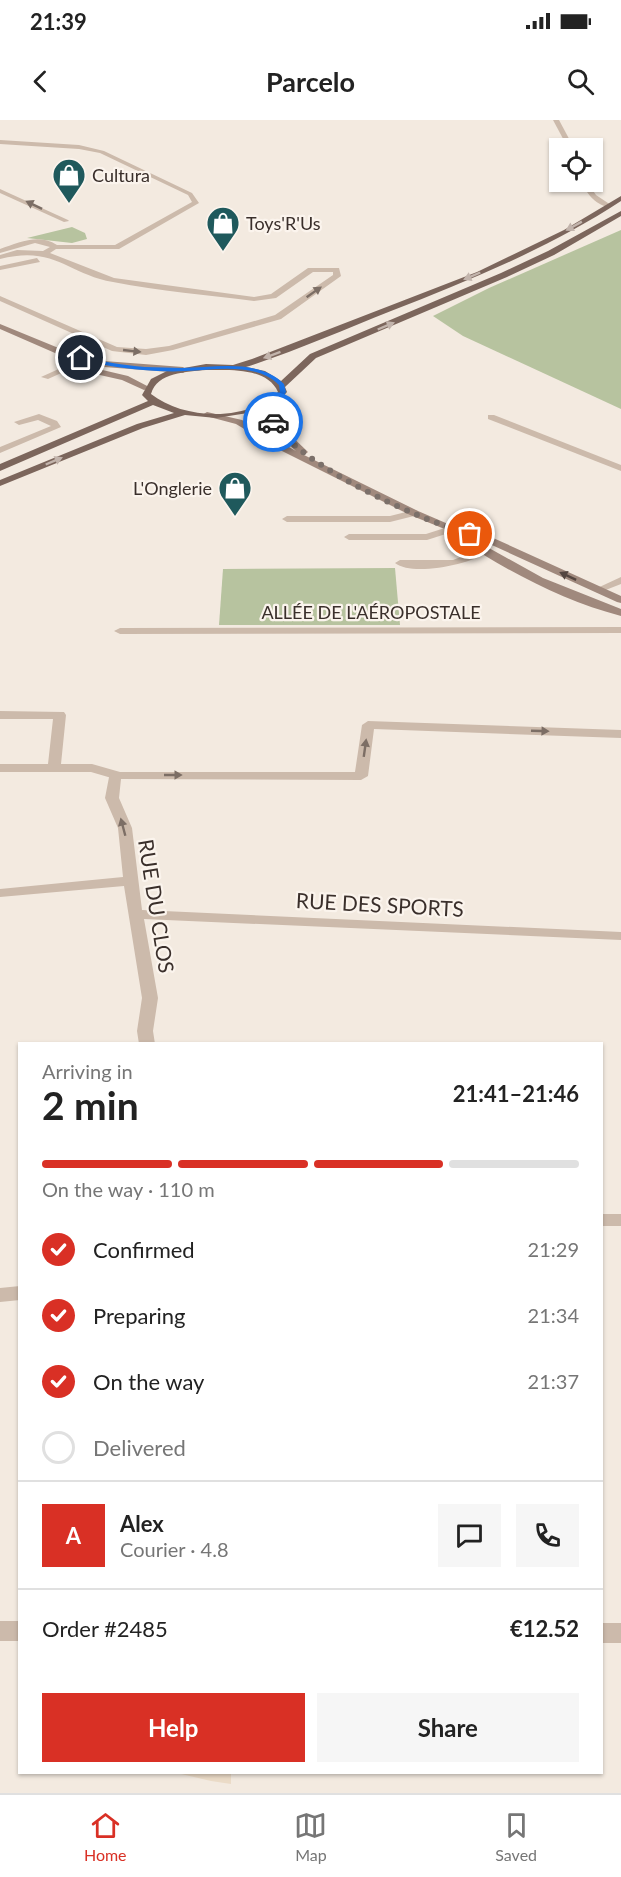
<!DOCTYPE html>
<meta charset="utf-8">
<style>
body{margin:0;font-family:Lato,sans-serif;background:#f6f6f6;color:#222;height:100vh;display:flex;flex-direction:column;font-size:22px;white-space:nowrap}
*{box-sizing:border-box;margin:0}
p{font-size:20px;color:#767676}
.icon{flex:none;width:33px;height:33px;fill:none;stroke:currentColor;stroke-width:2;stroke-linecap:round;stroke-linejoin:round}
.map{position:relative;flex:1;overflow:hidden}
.side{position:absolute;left:18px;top:922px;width:585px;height:732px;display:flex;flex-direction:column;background:#fff;border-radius:0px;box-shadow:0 2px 4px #0004}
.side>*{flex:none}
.tools{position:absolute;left:549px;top:18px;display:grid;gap:12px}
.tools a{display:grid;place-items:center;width:54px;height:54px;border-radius:0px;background:#fff;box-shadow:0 2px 4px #0004;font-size:30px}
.pin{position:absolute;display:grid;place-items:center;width:51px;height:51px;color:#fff;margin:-26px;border:3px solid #fff;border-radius:50%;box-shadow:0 2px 6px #0007}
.courier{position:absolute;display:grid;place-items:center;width:60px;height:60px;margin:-30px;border:4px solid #1a73e8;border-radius:50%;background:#fff;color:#222;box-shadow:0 2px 8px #0007}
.head em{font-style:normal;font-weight:700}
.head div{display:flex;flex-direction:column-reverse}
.head{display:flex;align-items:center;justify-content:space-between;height:102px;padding:0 24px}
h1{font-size:39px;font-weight:700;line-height:45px}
.bar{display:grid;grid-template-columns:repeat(4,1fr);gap:9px 6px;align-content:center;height:72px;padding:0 24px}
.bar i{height:8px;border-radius:4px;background:#e0e0e0}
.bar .active{background:#d93025}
.bar p{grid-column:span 4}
.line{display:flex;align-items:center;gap:15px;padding:0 24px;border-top:2px solid #e0e0e0}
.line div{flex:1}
.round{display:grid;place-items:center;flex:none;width:63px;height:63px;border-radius:0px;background:#f6f6f6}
ol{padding:0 24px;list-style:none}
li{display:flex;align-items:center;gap:18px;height:66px}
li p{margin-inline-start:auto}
li .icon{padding:6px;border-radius:50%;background:#d93025;color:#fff;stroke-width:4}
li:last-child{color:#767676}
li i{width:33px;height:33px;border:3px solid #e0e0e0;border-radius:50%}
.button{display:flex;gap:12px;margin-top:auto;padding:12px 24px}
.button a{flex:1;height:69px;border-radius:0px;background:#d93025;color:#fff;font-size:24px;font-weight:700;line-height:69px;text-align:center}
.button a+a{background:#f6f6f6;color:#222}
.status{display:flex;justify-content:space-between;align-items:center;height:42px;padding:0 30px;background:#fff;direction:ltr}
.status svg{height:16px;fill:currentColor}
header{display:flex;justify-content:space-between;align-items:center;height:78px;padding:0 24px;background:#fff;font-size:27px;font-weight:700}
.tabs{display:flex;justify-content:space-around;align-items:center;height:84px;border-top:2px solid #e0e0e0;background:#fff;font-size:16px;color:#767676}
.tabs a{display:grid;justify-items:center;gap:3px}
.tabs .active{color:#d93025}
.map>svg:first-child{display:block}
.green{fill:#b7c39f}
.plaza{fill:#ebdbc7}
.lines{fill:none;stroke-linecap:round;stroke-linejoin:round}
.lane{fill:#ccbaab;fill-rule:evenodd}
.street{fill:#ccbaab;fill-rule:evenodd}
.secondary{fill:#a0897d;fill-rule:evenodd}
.primary{fill:#7c665c;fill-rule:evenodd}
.oneway{fill:#7c6e65}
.oneway2{fill:#c2b4ac}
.oneway3{fill:#544640}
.route{fill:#1a73e8}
.done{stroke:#7b706a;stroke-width:6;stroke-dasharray:0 10.8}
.labels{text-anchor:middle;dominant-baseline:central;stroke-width:4.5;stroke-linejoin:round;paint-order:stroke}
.far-poi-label{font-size:18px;fill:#3a2f2b;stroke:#fbf4ed;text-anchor:start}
.far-street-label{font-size:18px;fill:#3a2f2b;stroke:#fbf4ed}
.street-label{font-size:21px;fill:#3a2f2b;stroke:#fbf4ed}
</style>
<div class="status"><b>21:39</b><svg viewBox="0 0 49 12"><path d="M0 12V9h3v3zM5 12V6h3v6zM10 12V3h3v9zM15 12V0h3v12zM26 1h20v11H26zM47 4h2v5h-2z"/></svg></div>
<header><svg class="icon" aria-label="back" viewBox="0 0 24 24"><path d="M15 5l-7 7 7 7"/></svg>Parcelo<svg class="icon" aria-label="search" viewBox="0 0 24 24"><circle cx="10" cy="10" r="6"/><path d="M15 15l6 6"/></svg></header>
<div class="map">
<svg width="621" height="1673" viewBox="0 0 621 1673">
<rect width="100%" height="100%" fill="#f3eae0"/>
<g class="green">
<path d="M72,107L85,113L87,119L72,123L27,118Z"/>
<path d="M621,110V289L463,216L433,196L489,168Z"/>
<path d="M395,448L400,505H219L223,449Z"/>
</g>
<path class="plaza" d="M177,1653H231V1664L211,1661Z"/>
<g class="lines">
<g class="lane">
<path d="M553,0H559L574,28H568Z"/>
<path d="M0,20L79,25L104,31L192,73L199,83L119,129H56L50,133L114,158L254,177L271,174L308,148H339L341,156L281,199L173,230L146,235L112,231L0,181V176L117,227L146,229L169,226L275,195L333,155V152H313L276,178L254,181C207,175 160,171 113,162C67,154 55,125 0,139V135L17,130L43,131L50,127L35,123L0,133V129C19,123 38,113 57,125H115L192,82L188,75L100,33L79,29L0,24Z"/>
<path d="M581,62H587L596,75L611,85V87C597,87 587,74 581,62Z"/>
<path d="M0,69L68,100L69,101L64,102L0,73Z"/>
<path d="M37,138L40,142L0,150V146Z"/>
<path d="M72,243L79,245L48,259L41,257Z"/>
<path d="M39,294L57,301L61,307L0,333V327L51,306L38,300L19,305L14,302Z"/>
<path d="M414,390L418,391V395L390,402H287L282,399L287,396H390Z"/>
<path d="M451,406L456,409L455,411L427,420H349L344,417L349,414H426Z"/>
<path d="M484,428L489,431L488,433C468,444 413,457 395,443L400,440H453Z"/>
<path d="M621,507V513L120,514L114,511L120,508Z"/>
<path d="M0,591L64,592L66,595L61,644H92L120,652L122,655L115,659L91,652H0V644H48L53,599H0Z"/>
</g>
<g class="street">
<path d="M488,295H494L621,345V351L488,299Z"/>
<path d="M621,457V464L598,473L593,470Z"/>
<path d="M368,601L621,610V618L374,609L368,656L361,660L121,659L119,678L132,708L142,790L621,812V820L144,799L158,878L153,911L155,924H139L137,911L142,878L124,766L0,777V769L123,757L118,708L105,678L110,652H355L362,605Z"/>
<rect x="602" y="1094" width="19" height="12"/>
<path d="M20,1166V1180L0,1182V1168Z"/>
<rect x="0" y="1501" width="20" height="20"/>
<rect x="602" y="1503" width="19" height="20"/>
</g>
<g class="secondary">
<path d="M0,204L61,229L104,241L183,247L187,250L183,253L104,247L55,233L0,209Z"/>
<path d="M94,248L128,256L151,268L144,270L122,260L91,253L90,251Z"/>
<path d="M270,282L274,285L280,305L308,332L304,335L418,391L455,407L491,417L621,476V483L617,482L483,421L471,418L543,458L621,489V496C563,481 507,451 457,418V414L410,395L276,328L236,304L202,295L207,292L242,300L296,331C281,318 266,306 266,285Z"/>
</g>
<path class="primary" d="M621,76V81C549,128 471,160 391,191C343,210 296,231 246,247L265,251L281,261L310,234L501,153L548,131L621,91V96L554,135L507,157L316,238L285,267L287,272L276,284L260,291L216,298L185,295L143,308L0,366V360L137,304L174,293L153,285L0,351V344L148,281L142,275L151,259L167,251L206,244L233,245L252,239L477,152L564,110ZM206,250C229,250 267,247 278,272C247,302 184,300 151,274C157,252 187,252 206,250Z"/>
</g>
<defs><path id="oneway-solid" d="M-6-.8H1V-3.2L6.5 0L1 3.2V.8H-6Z" transform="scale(1.5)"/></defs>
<g class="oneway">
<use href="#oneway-solid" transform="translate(34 85) rotate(-154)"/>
<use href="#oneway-solid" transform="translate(314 172) rotate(-35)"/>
<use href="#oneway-solid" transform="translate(132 231) rotate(6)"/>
<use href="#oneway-solid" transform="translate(540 611) rotate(2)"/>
<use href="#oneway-solid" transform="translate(365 628) rotate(-82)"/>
<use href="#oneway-solid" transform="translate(173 655)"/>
<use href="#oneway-solid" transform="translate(123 707) rotate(-105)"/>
</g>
<g class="oneway2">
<use href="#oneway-solid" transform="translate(574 106) rotate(151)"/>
<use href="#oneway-solid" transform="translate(472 156) rotate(157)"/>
<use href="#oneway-solid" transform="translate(386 206) rotate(-23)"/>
<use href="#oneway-solid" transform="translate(272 235) rotate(160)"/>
<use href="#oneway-solid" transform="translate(54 341) rotate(-23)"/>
</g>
<use class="oneway3" href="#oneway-solid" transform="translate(568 456) rotate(-155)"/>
<path class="route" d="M81,236C102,242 123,245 145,247C157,247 169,248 182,248C214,248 258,238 284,264L286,272L281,280L272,285L273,297L276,302L273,304L267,297V285L280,272L279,265C256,242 215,250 185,251C171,252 157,251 143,250C121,248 100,245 79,239Z"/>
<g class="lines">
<path class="done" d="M273,302C301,346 419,400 470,414"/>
</g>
<defs>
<symbol id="shop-pin" viewBox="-11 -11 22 30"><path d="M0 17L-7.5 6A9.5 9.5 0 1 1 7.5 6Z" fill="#1f595c" stroke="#fbf4ed"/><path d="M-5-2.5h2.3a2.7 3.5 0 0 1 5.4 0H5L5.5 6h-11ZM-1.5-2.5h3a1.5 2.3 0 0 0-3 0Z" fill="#fff"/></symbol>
</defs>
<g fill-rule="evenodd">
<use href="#shop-pin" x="50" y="36" width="38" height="52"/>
<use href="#shop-pin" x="204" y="84" width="38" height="52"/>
<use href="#shop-pin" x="216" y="349" width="38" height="52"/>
</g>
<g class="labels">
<g class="far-poi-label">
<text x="92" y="55">Cultura</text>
<text x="246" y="103">Toys'R'Us</text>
<text x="212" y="368" text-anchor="end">L'Onglerie</text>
</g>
<g class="far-street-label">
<text x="371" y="492">ALLÉE DE L'AÉROPOSTALE</text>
</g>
<g class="street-label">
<text transform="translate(380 784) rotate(3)">RUE DES SPORTS</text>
<text transform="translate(157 786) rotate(81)">RUE DU CLOS</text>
</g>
</g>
</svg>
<div class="tools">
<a><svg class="icon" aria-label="locate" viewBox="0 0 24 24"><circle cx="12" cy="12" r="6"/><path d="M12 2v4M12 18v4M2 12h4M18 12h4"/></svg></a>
</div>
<div class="pin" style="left:470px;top:414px;background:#ea580c"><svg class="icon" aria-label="bag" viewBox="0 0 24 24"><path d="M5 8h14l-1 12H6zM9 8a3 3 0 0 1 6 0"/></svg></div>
<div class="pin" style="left:81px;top:238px;background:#1f2937"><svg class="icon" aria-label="home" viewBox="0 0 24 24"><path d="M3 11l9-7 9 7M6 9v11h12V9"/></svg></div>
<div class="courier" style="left:273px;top:302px"><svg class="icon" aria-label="car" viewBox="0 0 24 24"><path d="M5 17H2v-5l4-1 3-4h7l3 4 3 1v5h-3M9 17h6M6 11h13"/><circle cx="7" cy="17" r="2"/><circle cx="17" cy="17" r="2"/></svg></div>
<section class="side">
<div class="head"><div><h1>2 min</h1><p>Arriving in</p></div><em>21:41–21:46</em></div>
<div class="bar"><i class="active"></i><i class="active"></i><i class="active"></i><i></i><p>On the way · 110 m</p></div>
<ol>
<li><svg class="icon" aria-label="check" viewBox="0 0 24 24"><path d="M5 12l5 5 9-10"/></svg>Confirmed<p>21:29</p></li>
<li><svg class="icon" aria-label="check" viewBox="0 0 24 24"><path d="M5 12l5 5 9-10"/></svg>Preparing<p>21:34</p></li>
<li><svg class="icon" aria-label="check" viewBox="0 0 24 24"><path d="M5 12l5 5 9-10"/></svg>On the way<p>21:37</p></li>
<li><i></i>Delivered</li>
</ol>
<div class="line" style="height:108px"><b class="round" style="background:#d93025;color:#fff">A</b><div><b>Alex</b><p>Courier · 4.8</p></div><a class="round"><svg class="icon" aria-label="chat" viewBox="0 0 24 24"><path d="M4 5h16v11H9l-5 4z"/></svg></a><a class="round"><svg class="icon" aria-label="phone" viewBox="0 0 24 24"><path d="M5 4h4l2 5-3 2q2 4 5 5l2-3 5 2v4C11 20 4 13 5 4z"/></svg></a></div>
<div class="line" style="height:78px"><div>Order #2485</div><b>€12.52</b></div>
<div class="button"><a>Help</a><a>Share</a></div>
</section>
</div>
<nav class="tabs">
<a class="active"><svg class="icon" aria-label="home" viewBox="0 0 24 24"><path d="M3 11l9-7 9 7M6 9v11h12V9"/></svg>Home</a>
<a><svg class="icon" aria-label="map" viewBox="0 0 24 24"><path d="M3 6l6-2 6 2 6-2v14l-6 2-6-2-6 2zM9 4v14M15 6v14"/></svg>Map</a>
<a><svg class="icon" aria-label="saved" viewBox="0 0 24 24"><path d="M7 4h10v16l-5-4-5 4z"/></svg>Saved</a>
</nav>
